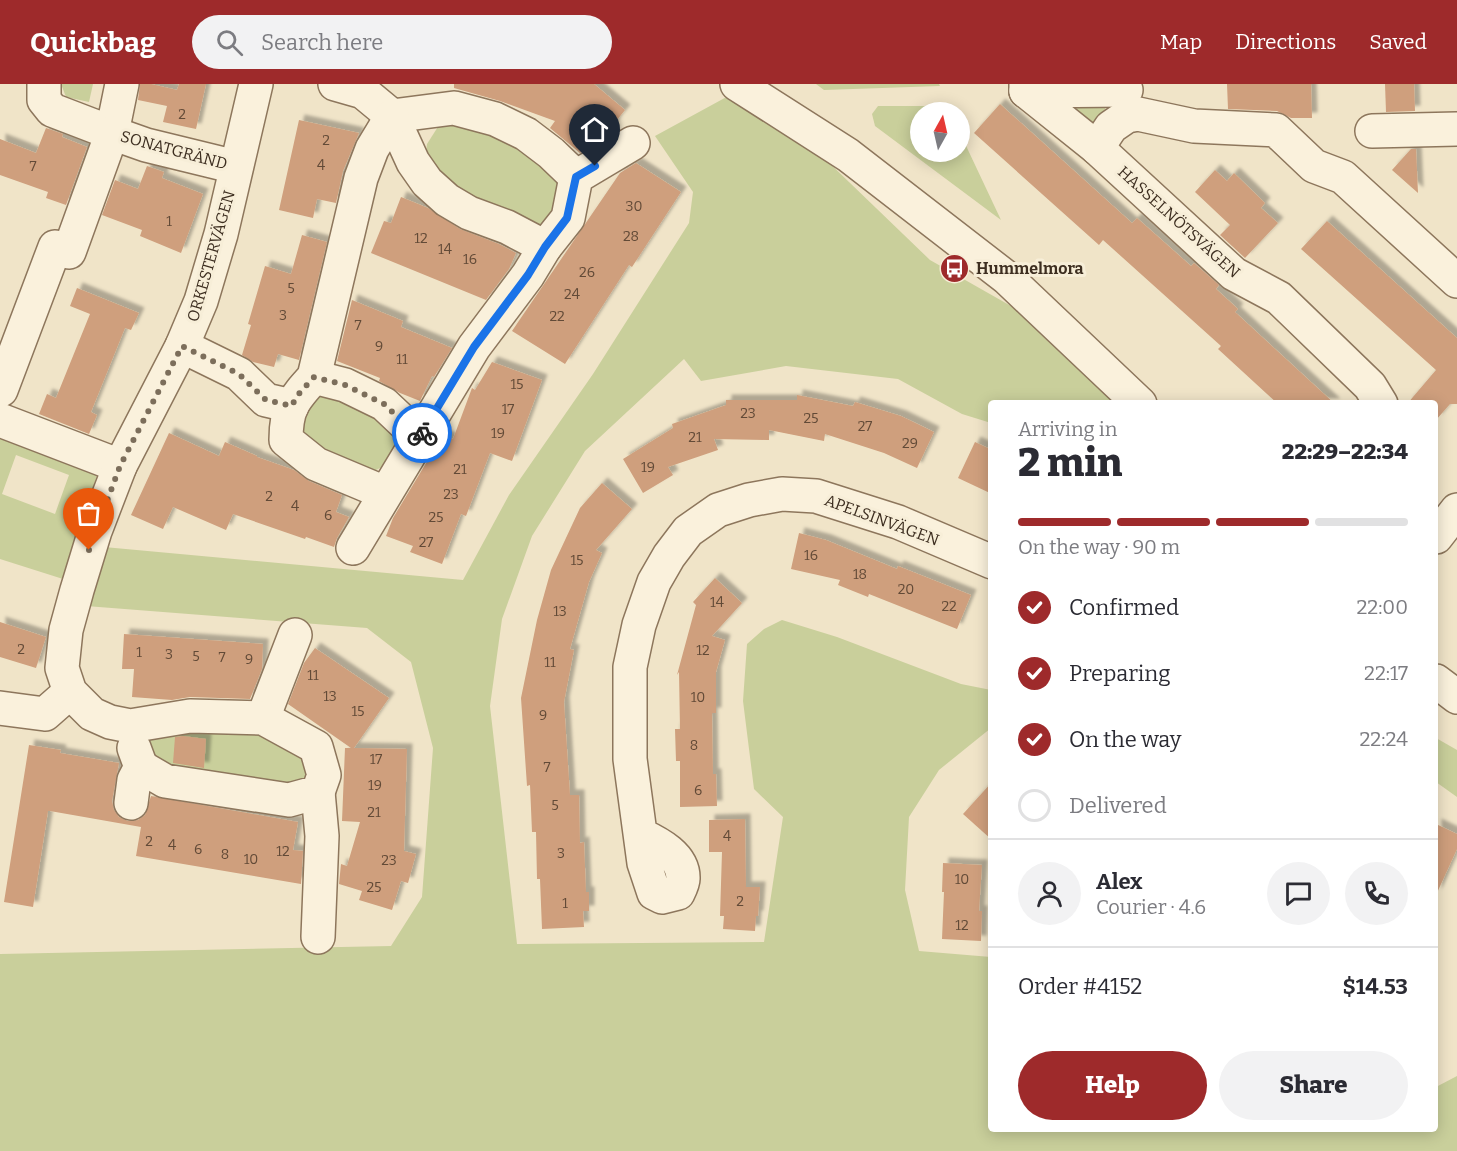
<!DOCTYPE html>
<meta charset="utf-8">
<style>
body{margin:0;font-family:Bitter,serif;background:#f2f2f3;color:#2b2b33;height:100vh;display:flex;flex-direction:column;font-size:22px;white-space:nowrap}
*{box-sizing:border-box;margin:0}
p{font-size:20px;color:#7c7c81}
.icon{flex:none;width:33px;height:33px;fill:none;stroke:currentColor;stroke-width:2;stroke-linecap:round;stroke-linejoin:round}
.map{position:relative;flex:1;overflow:hidden}
.panel{position:absolute;left:988px;top:316px;width:450px;height:732px;display:flex;flex-direction:column;background:#fff;border-radius:6px;box-shadow:0 3px 15px #0003}
.panel>*{flex:none}
.needle{width:39px;rotate:8deg}
.fabs{position:absolute;left:910px;top:18px;display:grid;gap:12px}
.fabs a{display:grid;place-items:center;width:60px;height:60px;border-radius:50%;background:#fff;box-shadow:0 3px 15px #0003;font-size:30px}
.pin{position:absolute;display:grid;place-items:center;width:51px;height:51px;color:#fff;margin:-62px -26px;border-radius:50% 50% 50% 0;rotate:-45deg;box-shadow:0 0 6px #0007}
.pin .icon{rotate:45deg}
.courier{position:absolute;display:grid;place-items:center;width:60px;height:60px;margin:-30px;border:4px solid #1a73e8;border-radius:50%;background:#fff;color:#222;box-shadow:0 2px 8px #0007}
.head em{font-style:normal;font-weight:800}
.head div{display:flex;flex-direction:column-reverse}
.head{display:flex;align-items:center;justify-content:space-between;height:102px;padding:0 30px}
h1{font-size:39px;font-weight:800;line-height:45px}
.bar{display:grid;grid-template-columns:repeat(4,1fr);gap:9px 6px;align-content:center;height:72px;padding:0 30px}
.bar i{height:8px;border-radius:4px;background:#e1e1e2}
.bar .on{background:#9e2a2b}
.bar p{grid-column:span 4}
.line{display:flex;align-items:center;gap:15px;padding:0 30px;border-top:2px solid #e1e1e2}
.line div{flex:1}
.round{display:grid;place-items:center;flex:none;width:63px;height:63px;border-radius:32px;background:#f2f2f3}
ol{padding:0 30px;list-style:none}
li{display:flex;align-items:center;gap:18px;height:66px}
li p{margin-inline-start:auto}
li .icon{padding:6px;border-radius:50%;background:#9e2a2b;color:#fff;stroke-width:4}
li:last-child{color:#7c7c81}
li i{width:33px;height:33px;border:3px solid #e1e1e2;border-radius:50%}
.cta{display:flex;gap:12px;margin-top:auto;padding:12px 30px}
.cta a{flex:1;height:69px;border-radius:36px;background:#9e2a2b;color:#fff;font-size:24px;font-weight:800;line-height:69px;text-align:center}
.cta a+a{background:#f2f2f3;color:#2b2b33}
header{display:flex;align-items:center;gap:36px;box-sizing:border-box;height:84px;padding:0 30px;background:#9e2a2b;color:#fff}
header strong{font-size:28px}
nav{display:flex;gap:33px;margin-inline-start:auto;font-size:21px}
.search{width:420px;height:54px;background:#f2f2f3;display:flex;align-items:center;gap:15px;box-sizing:border-box;padding:0 21px;border-radius:33px;color:#7c7c81;font-size:22px}
.map>svg:first-child{display:block}
.green{fill:#c9cf9b;fill-rule:evenodd}
.building{fill:#cf9f7d;filter:url(#shadow)}
.lines{fill:none;stroke-linecap:round;stroke-linejoin:round}
.minor-casing{stroke:#8d765c;stroke-width:36}
.minor{stroke:#faf1dc;stroke-width:33}
.done{stroke:#7c6e5b;stroke-width:6;stroke-dasharray:0 10.8}
.route{stroke:#1a73e8;stroke-width:8}
.labels{text-anchor:middle;dominant-baseline:central;stroke-width:6;stroke-linejoin:round;paint-order:stroke}
.number-label{font-size:14px;fill:#624a37}
.street-label{font-size:16px;fill:#3d2e20;stroke:#f7eed8}
.poi-label{font-size:16px;font-weight:bold;fill:#3d2e20;stroke:#f7eed8;text-anchor:start}
</style>
<header>
<strong>Quickbag</strong>
<div class="search"><svg class="icon" aria-label="search" viewBox="0 0 24 24"><circle cx="10" cy="10" r="6"/><path d="M15 15l6 6"/></svg>Search here</div>
<nav><a>Map</a><a>Directions</a><a>Saved</a></nav>
</header>
<div class="map">
<svg width="1457" height="1067" viewBox="0 0 1457 1067">
<defs>
<filter id="shadow"><feDropShadow dx="5.5" dy="-5.5" stdDeviation="1.5" flood-color="#0004"/></filter>
</defs>
<rect width="100%" height="100%" fill="#f0e4c8"/>
<g class="green">
<path d="M61,0H93L89,18L66,13Z"/>
<path d="M816,0H939L940,2L824,6Z"/>
<path d="M732,10L822,72L930,176L1025,230L1122,319L992,320L991,339L962,330L898,295L786,282L701,297L684,275L585,367L532,452L502,535L490,622L517,860L764,858L783,733L754,705L743,617L747,560L764,545L782,536L837,553L961,600L991,606V644L939,686L909,733L905,806L919,867L991,873L992,1046H1436V1003L1457,992V1067H0V870L391,862L422,813L433,664L411,578L367,544L86,522L104,463L463,496L509,411L593,290L689,139L693,108L655,52Z"/>
<path d="M1092,18L1105,24L1108,35L1101,47L1058,19Z"/>
<path d="M878,22H947L950,28H921V68H960V49L1001,136L875,42L872,30Z"/>
<path d="M441,38L481,39L556,86L566,114L538,149L475,122L425,77L427,60Z"/>
<path d="M320,303L383,329L400,359L386,381L370,389L337,381L298,346L307,315Z"/>
<path d="M0,349L97,391L63,495L0,475ZM16,371L69,391L55,430L2,410Z"/>
<path d="M139,644L266,646L307,675V690L299,703L167,692L142,664Z"/>
<path d="M1436,654L1457,666V713L1436,698Z"/>
</g>
<g class="building">
<path d="M140,0H151L177,6L179,0H206L196,45L163,38L167,22L138,16Z"/>
<path d="M454,0H594L625,26L600,57L580,69L550,44L555,37L500,17L454,4Z"/>
<path d="M1227,0H1311L1312,34H1291L1277,27L1228,25Z"/>
<path d="M1385,0H1414L1415,27L1386,28Z"/>
<path d="M1000,20L1132,139L1137,134L1191,182L1194,179L1219,201L1216,205L1238,225L1235,228L1335,320H1278L1218,265L1221,262L1103,156L1099,161L974,49Z"/>
<path d="M299,36L359,49L343,87L336,119L317,115L313,134L279,126Z"/>
<path d="M46,44L63,50L62,53L87,63L66,121L46,114L48,108L0,91V55L36,69Z"/>
<path d="M1411,65H1416L1418,109L1392,86Z"/>
<path d="M636,79L681,108L632,183L629,181L565,280L512,247L620,89Z"/>
<path d="M147,82L164,88L162,94L203,110L181,169L140,152L142,146L102,131L115,96L138,105Z"/>
<path d="M1215,86L1227,97L1234,89L1265,119L1261,124L1278,139L1245,174L1220,151L1230,141L1195,108Z"/>
<path d="M401,113L428,124L460,145L499,160L516,169L509,185L486,216L371,169L384,137L391,139Z"/>
<path d="M1327,137L1457,254V320H1450L1436,336V320H1407L1436,286L1301,165Z"/>
<path d="M302,151L327,158L299,276L278,270L274,283L253,278L242,271L251,241L248,240L265,182L291,190Z"/>
<path d="M77,204L139,229L131,246L125,244L91,328L97,331L89,350L39,330L47,310L56,314L90,230L70,222Z"/>
<path d="M352,216L403,237L401,243L452,264L434,293L432,292L420,317L400,309L379,297L380,294L337,277Z"/>
<path d="M492,278L542,296L512,377L490,369L466,432L461,430L442,480L410,468L413,462L386,452L393,434L443,351L453,355L472,304L475,306Z"/>
<path d="M797,311L853,322L855,318L901,332L934,348L917,384L884,369L825,350L824,357L769,346V356L714,355L718,366L668,383L673,391L643,409L623,375L673,344L672,340L726,321V316H797Z"/>
<path d="M169,349L219,372L225,358L257,372V373L294,386L309,397L342,411L336,428L349,433L337,454L334,463L306,453L305,455L233,430L226,446L173,423L163,445L131,431Z"/>
<path d="M975,358L992,366V410L958,394Z"/>
<path d="M602,399L632,425L596,466L602,469L589,498L570,565L574,566L564,618L570,711H579L580,759L584,758L586,808H589V827H583L584,843L542,845L540,795H537L536,748H532L530,701L527,702L521,614L537,536L551,486L580,424Z"/>
<path d="M799,449L826,456L897,485L898,482L971,511L957,545L869,510L868,513L838,501L840,496L791,485Z"/>
<path d="M715,494L742,519L712,552L725,556L716,588V629H712L713,690H716L717,722L680,723V677H676L675,645H680L679,588L677,591L696,521L693,518Z"/>
<path d="M0,538L46,553L36,584L0,573Z"/>
<path d="M124,550L263,560L262,585L250,615L190,613L172,616L132,613L134,585H122Z"/>
<path d="M315,564L389,614L354,664L407,665L404,767L416,770L408,799L401,797L392,826L359,816L362,807L339,800L341,780L347,782L360,738L342,737L345,664H351L288,620L304,579Z"/>
<path d="M183,652L206,655L204,684L173,679L175,653Z"/>
<path d="M29,661L61,666L60,669L119,679L112,717L114,726L119,733L128,737L138,736L145,731L151,712L298,738L293,766L303,767L301,800L136,772L141,743L50,727H48L33,823L4,818Z"/>
<path d="M992,698V756L963,730Z"/>
<path d="M745,735L746,803H760L758,832H756L755,847L723,845L724,832H720L722,768H709V736Z"/>
<path d="M1436,740L1457,750V765L1436,811Z"/>
<path d="M943,779L982,781L979,827H982L981,857L942,855L944,808H942Z"/>
</g>
<g class="lines">
<defs>
<g id="minor">
<path d="M44,0V16L52,26L112,49L122,0"/>
<path d="M335,0L363,8L392,32L413,78L427,98L447,116L469,129L507,143L545,163"/>
<path d="M737,0L848,71L1007,194L1140,320"/>
<path d="M1026,0V7L1126,6"/>
<path d="M1026,7L1097,64L1234,190L1279,214L1370,302L1381,320"/>
<path d="M392,32L454,24L495,35L526,50L551,69L576,93"/>
<path d="M1372,47L1457,45"/>
<path d="M1097,64L1111,43L1127,32L1138,30L1194,42L1276,46L1314,82L1343,93L1457,197"/>
<path d="M69,168L112,49L146,61L236,83"/>
<path d="M182,262L239,290L266,316L292,322"/>
<path d="M314,293L345,301L384,320L419,353"/>
<path d="M1,306L55,163"/>
<path d="M0,336L120,382"/>
<path d="M385,409L316,380L286,356C286,324 293,316 314,293L361,94L372,65L392,32"/>
<path d="M1436,453L1457,426"/>
<path d="M353,464L474,263L528,191L545,163L568,134L576,93L633,59"/>
<path d="M1436,597L1457,613"/>
<path d="M0,624L45,630L70,608"/>
<path d="M263,634L295,551"/>
<path d="M141,683L165,697L289,716L318,708L324,691L316,663L263,634L190,632L130,642L110,638L92,630L70,608L62,584L66,546L77,506L95,447L120,382L182,262L201,217L221,150L256,0"/>
<path d="M131,719L134,696L141,683L134,664"/>
<path d="M641,751C658,759 684,772 683,795C683,799 680,805 678,809L662,813L654,809L644,779L630,675V583L639,541L654,498L669,472L688,447L718,426L749,416L782,410L816,412L898,438L992,478"/>
<path d="M318,853L322,752L318,708"/>
</g>
</defs>
<use href="#minor" class="minor-casing"/>
<use href="#minor" class="minor"/>
</g>
<g class="lines">
<path class="done" d="M89,466L120,382L182,262L239,290L266,316L292,322L296,313L314,293L345,301L384,320L419,353L422,349"/>
<path class="route" d="M422,349L474,263L528,191L545,163L567,134L576,93L595,82"/>
</g>
<defs>
<symbol id="bus-disc" viewBox="-11 -11 22 22"><circle r="9.5" fill="#9e2a2b" stroke="#f7eed8"/><path d="M-5-6H5V4H4V6H2V4H-2V6H-4V4H-5ZM-3.5-4V0h7V-4ZM-3.5 1.2v1.5H-2V1.2ZM2 1.2v1.5H3.5V1.2Z" fill="#fff"/></symbol>
</defs>
<g fill-rule="evenodd">
<use href="#bus-disc" x="938" y="168" width="33" height="33"/>
</g>
<g class="labels">
<g class="number-label">
<text x="182" y="30">2</text>
<text x="326" y="56">2</text>
<text x="321" y="81">4</text>
<text x="33" y="82">7</text>
<text x="634" y="122">30</text>
<text x="169" y="137">1</text>
<text x="631" y="152">28</text>
<text x="421" y="154">12</text>
<text x="445" y="165">14</text>
<text x="470" y="175">16</text>
<text x="587" y="188">26</text>
<text x="291" y="204">5</text>
<text x="572" y="210">24</text>
<text x="283" y="231">3</text>
<text x="557" y="232">22</text>
<text x="358" y="241">7</text>
<text x="379" y="262">9</text>
<text x="402" y="275">11</text>
<text x="517" y="300">15</text>
<text x="508" y="325">17</text>
<text x="748" y="329">23</text>
<text x="811" y="334">25</text>
<text x="865" y="342">27</text>
<text x="498" y="349">19</text>
<text x="695" y="353">21</text>
<text x="910" y="359">29</text>
<text x="648" y="383">19</text>
<text x="460" y="385">21</text>
<text x="451" y="410">23</text>
<text x="269" y="412">2</text>
<text x="295" y="422">4</text>
<text x="328" y="431">6</text>
<text x="436" y="433">25</text>
<text x="426" y="458">27</text>
<text x="811" y="471">16</text>
<text x="577" y="476">15</text>
<text x="860" y="490">18</text>
<text x="906" y="505">20</text>
<text x="717" y="518">14</text>
<text x="949" y="522">22</text>
<text x="560" y="527">13</text>
<text x="21" y="565">2</text>
<text x="703" y="566">12</text>
<text x="139" y="568">1</text>
<text x="169" y="570">3</text>
<text x="196" y="572">5</text>
<text x="222" y="573">7</text>
<text x="249" y="575">9</text>
<text x="550" y="578">11</text>
<text x="313" y="591">11</text>
<text x="330" y="612">13</text>
<text x="698" y="613">10</text>
<text x="358" y="627">15</text>
<text x="543" y="631">9</text>
<text x="694" y="661">8</text>
<text x="376" y="675">17</text>
<text x="547" y="683">7</text>
<text x="375" y="701">19</text>
<text x="698" y="706">6</text>
<text x="555" y="721">5</text>
<text x="374" y="728">21</text>
<text x="727" y="752">4</text>
<text x="149" y="757">2</text>
<text x="172" y="761">4</text>
<text x="198" y="765">6</text>
<text x="283" y="767">12</text>
<text x="561" y="769">3</text>
<text x="225" y="770">8</text>
<text x="251" y="775">10</text>
<text x="389" y="776">23</text>
<text x="962" y="795">10</text>
<text x="374" y="803">25</text>
<text x="740" y="817">2</text>
<text x="565" y="819">1</text>
<text x="962" y="841">12</text>
</g>
<g class="street-label">
<text transform="translate(174 66) rotate(15)">SONATGRÄND</text>
<text transform="translate(1179 138) rotate(42)">HASSELNÖTSVÄGEN</text>
<text transform="translate(211 172) rotate(-74)">ORKESTERVÄGEN</text>
<text transform="translate(882 436) rotate(20)">APELSINVÄGEN</text>
</g>
<g class="poi-label">
<text x="976" y="184">Hummelmora</text>
</g>
</g>
</svg>
<div class="fabs">
<a><svg class="needle" viewBox="-14 -14 28 28"><path d="M0-13l5 13h-10z" fill="#e53935"/><path d="M0 13l5-13h-10z" fill="#7c7c81"/></svg></a>
</div>
<div class="pin" style="left:89px;top:466px;background:#ea580c"><svg class="icon" aria-label="bag" viewBox="0 0 24 24"><path d="M5 8h14l-1 12H6zM9 8a3 3 0 0 1 6 0"/></svg></div>
<div class="pin" style="left:595px;top:82px;background:#1f2937"><svg class="icon" aria-label="home" viewBox="0 0 24 24"><path d="M3 11l9-7 9 7M6 9v11h12V9"/></svg></div>
<div class="courier" style="left:422px;top:349px"><svg class="icon" aria-label="bike" viewBox="0 0 24 24"><circle cx="6" cy="16" r="4"/><circle cx="18" cy="16" r="4"/><path d="M6 16l4-8h5l3 8M10 8l3 8H6M13 5h3"/></svg></div>
<section class="panel">
<div class="head"><div><h1>2 min</h1><p>Arriving in</p></div><em>22:29–22:34</em></div>
<div class="bar"><i class="on"></i><i class="on"></i><i class="on"></i><i></i><p>On the way · 90 m</p></div>
<ol>
<li><svg class="icon" aria-label="check" viewBox="0 0 24 24"><path d="M5 12l5 5 9-10"/></svg>Confirmed<p>22:00</p></li>
<li><svg class="icon" aria-label="check" viewBox="0 0 24 24"><path d="M5 12l5 5 9-10"/></svg>Preparing<p>22:17</p></li>
<li><svg class="icon" aria-label="check" viewBox="0 0 24 24"><path d="M5 12l5 5 9-10"/></svg>On the way<p>22:24</p></li>
<li><i></i>Delivered</li>
</ol>
<div class="line" style="height:108px"><a class="round"><svg class="icon" aria-label="person" viewBox="0 0 24 24"><circle cx="12" cy="8" r="4"/><path d="M4 21q1-7 8-7t8 7"/></svg></a><div><b>Alex</b><p>Courier · 4.6</p></div><a class="round"><svg class="icon" aria-label="chat" viewBox="0 0 24 24"><path d="M4 5h16v11H9l-5 4z"/></svg></a><a class="round"><svg class="icon" aria-label="phone" viewBox="0 0 24 24"><path d="M5 4h4l2 5-3 2q2 4 5 5l2-3 5 2v4C11 20 4 13 5 4z"/></svg></a></div>
<div class="line" style="height:78px"><div>Order #4152</div><b>$14.53</b></div>
<div class="cta"><a>Help</a><a>Share</a></div>
</section>
</div>
